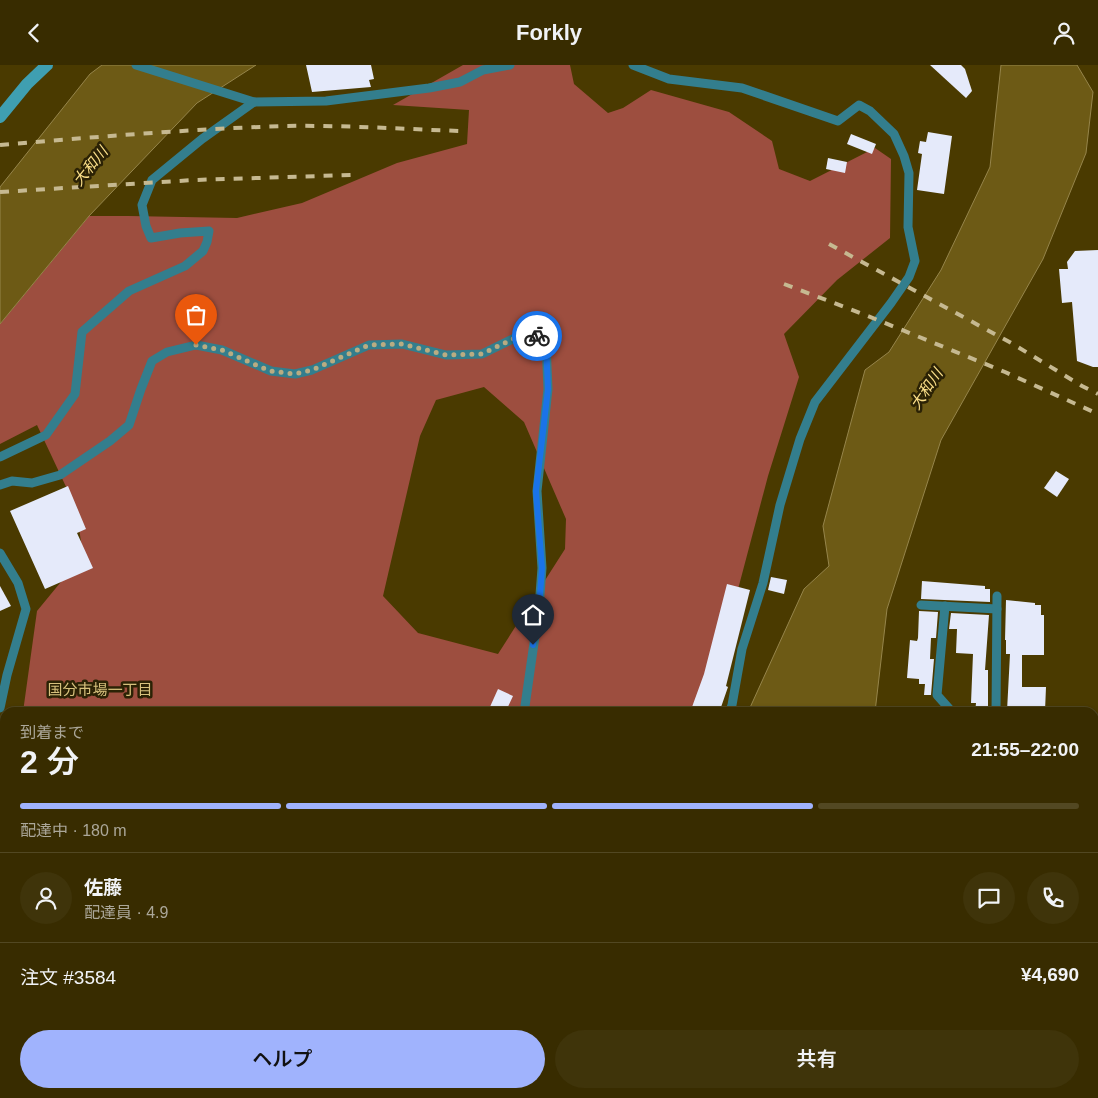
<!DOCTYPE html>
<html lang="ja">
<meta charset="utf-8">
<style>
body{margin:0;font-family:Arial,"Noto Sans JP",sans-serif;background:#3f340a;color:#f1f3f6;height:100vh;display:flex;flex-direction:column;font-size:19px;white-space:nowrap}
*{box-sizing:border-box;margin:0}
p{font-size:16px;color:#aba799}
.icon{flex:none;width:28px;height:28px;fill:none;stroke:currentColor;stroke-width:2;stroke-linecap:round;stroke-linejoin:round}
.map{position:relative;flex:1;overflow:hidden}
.sheet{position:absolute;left:0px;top:642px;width:1099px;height:391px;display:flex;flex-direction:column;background:#382c00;border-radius:15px 15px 0 0;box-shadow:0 1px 4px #0004,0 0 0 1px #524822}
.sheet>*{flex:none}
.pin{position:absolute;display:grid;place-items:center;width:42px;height:42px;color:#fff;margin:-51px -21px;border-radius:50% 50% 50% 0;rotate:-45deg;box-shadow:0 0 5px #0007}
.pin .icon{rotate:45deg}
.courier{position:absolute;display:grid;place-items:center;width:50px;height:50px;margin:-25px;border:4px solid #1a73e8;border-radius:50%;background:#fff;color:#222;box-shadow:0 1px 6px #0007}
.headline em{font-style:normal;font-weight:600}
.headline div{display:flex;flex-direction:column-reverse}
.headline{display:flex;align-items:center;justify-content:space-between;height:85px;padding:0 20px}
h1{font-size:32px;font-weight:600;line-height:38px}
.bar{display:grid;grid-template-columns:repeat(4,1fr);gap:8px 5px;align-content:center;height:60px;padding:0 20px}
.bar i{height:6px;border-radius:4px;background:#524822}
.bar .current{background:#a0b3fd}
.bar p{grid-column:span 4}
.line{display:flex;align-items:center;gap:12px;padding:0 20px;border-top:1px solid #524822}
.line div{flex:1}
.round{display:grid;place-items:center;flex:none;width:52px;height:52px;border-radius:26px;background:#3f340a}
.button{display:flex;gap:10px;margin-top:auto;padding:10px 20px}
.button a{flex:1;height:58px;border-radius:30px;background:#a0b3fd;color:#111;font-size:20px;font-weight:600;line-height:58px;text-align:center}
.button a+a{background:#3f340a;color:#f1f3f6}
header{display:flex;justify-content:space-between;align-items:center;height:65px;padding:0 20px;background:#382c00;font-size:22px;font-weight:600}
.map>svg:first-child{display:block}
.forest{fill:#9d4e3f;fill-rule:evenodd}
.water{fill:#6d5a15;stroke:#96854b}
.building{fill:#e5eafa}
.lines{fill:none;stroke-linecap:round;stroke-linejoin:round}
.street{stroke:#337e8d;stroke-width:9}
.secondary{stroke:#3f9fb1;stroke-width:12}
.rail{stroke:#c6b991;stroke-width:4;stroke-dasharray:9 9;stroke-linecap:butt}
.done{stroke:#b9ac82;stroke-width:5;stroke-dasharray:0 9}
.route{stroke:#1a73e8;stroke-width:6}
.labels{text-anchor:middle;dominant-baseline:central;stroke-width:5;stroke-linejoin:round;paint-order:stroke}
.water-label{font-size:15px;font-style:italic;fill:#fce089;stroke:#2b2205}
.neighbourhood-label{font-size:15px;fill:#d7c17d;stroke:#2b2205}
</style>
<header><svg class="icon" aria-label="back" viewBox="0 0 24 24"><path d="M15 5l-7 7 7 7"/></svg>Forkly<svg class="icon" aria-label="person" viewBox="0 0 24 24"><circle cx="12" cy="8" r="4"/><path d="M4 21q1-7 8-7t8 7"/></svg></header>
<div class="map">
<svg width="1098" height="1033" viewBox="0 0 1098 1033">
<rect width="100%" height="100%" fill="#4a3a00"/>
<path class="forest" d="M463,0H570L574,19L608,48L623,43L651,25L729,47L772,76L779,104L810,116L875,83L891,94L890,173L837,215L784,269L799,312L768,411L710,630L699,647H23L37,546L83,490L76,443L37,360L0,379V259L89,151H129L237,153L302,138L397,98L467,79L469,45L393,40ZM484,322L524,357L566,454L565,484L498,589L418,568L383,531L420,371L436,335Z"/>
<g class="water">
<path d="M102,0H256L197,38L89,151L0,259V122L90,9Z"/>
<path d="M1001,0H1077L1093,27L1086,88L1043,194L941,375L887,544L875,647H748L804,524L829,501L823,461L865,305L889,287L941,205L990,102Z"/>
<path d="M1098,871V999L1094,1001V874Z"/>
</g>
<g class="building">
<path d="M306,0H371L374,14L369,15L371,22L312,27Z"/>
<path d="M930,0H961L965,4L972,26L966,33Z"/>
<path d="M928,67L952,71L944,129L917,125L922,89L918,88L920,76L926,77Z"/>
<path d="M851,69L876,79L872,89L847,79Z"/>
<path d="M828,93L847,97L845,108L826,104Z"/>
<path d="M1098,185V302H1093L1077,296L1072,237L1062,238L1059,204H1068L1067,197L1075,186Z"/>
<path d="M1056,406L1069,414L1057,432L1044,423Z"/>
<path d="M68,421L86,464L77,468L93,503L45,524L10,446Z"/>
<path d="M771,512L787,515L784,529L768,525Z"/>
<path d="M922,516L985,521V524H990V537L921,534Z"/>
<path d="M727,519L750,525L726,621L728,622L719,648H693L695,643L692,642L704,609Z"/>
<path d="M0,521L11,541L0,546Z"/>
<path d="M1006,535L1035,538V540H1041V550H1044V590H1022V622H1046L1045,646H1007L1010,589H1006V575H1005Z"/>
<path d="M919,546L938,547L936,573H931L930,594H934L931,630H924L925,619H919V614L907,613L910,575L917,576L918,573Z"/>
<path d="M951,548L989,550L985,605H988V648H975L976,638H971L973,589L956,588L957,564H949Z"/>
<path d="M498,624L513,631L505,648H497L489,644Z"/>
</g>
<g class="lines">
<g class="street">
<path d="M136,0L254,37L326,36L429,23L460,17L483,5L510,0"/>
<path d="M633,0L669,14L742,23L838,56L859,40L870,46L894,69L904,91L909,108L908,162L915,196L909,212L891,238L815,337L800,374L780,440L763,518L742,584L732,640L729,648"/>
<path d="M0,392L46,370L75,329L82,267L129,226L185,201L203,186L207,177L209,166L180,168L151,173L146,161L142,140L152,115L202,74L254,37"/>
<path d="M0,420L12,416L32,418L60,410L110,376L129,360L141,324L152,296L167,287L196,280L222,285L271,306L295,309L312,305L369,280L402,279L446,290L482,289L525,268L540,273L546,278L548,324L537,426L542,503L539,543L524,648"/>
<path d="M0,488L18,518L26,544L7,610L0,643"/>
<path d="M921,540L997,544"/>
<path d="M945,541L937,630L953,648"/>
<path d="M996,648L997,531"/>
<path d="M0,717H5"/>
<path d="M1094,746L1098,743"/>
<path d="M274,1029V1033"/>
<path d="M480,1029V1033"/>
<path d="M152,1033L153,1029"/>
<path d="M208,1033L209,1031"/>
<path d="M466,1033V1029"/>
</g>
<path class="secondary" d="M0,52L27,19L47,0"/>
<g class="rail">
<path d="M0,80C95,72 190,64 285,61C343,60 402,64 460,66"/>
<path d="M0,127L194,115L351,110"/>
<path d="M829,179L1013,279L1082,321L1098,329"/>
<path d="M784,219L863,249L1005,307L1098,349"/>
</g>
</g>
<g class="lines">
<path class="done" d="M196,280L222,285L270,306L295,309L312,305L369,280L402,279L446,290L482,289L525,268L537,271"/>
<path class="route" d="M533,580L539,543L542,503L536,426L548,324L546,278L537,271"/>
</g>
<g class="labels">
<g class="water-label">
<text transform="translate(90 101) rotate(-51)">大和川</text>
<text transform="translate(926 324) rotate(-56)">大和川</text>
</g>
<g class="neighbourhood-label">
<text x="100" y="624">国分市場一丁目</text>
</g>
</g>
</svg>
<div class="pin" style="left:196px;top:280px;background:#ea580c"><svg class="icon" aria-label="bag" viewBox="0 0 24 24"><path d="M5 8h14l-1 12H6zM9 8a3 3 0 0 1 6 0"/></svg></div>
<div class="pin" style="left:533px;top:580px;background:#1f2937"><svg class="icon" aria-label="home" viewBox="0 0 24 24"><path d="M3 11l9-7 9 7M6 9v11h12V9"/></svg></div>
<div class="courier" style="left:537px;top:271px"><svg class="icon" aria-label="bike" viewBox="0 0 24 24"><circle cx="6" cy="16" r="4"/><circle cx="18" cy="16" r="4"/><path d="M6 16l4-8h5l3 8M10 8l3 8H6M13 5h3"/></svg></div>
<section class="sheet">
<div class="headline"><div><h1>2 分</h1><p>到着まで</p></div><em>21:55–22:00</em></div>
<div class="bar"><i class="current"></i><i class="current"></i><i class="current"></i><i></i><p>配達中 · 180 m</p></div>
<div class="line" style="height:90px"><a class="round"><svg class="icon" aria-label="person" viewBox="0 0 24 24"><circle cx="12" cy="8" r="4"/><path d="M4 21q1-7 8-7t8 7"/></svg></a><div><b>佐藤</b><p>配達員 · 4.9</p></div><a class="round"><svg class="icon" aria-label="chat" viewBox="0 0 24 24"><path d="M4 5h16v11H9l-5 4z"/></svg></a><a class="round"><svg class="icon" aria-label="phone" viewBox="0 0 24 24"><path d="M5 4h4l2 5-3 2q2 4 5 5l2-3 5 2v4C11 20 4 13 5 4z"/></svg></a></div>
<div class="line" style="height:65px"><div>注文 #3584</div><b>¥4,690</b></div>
<div class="button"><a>ヘルプ</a><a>共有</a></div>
</section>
</div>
